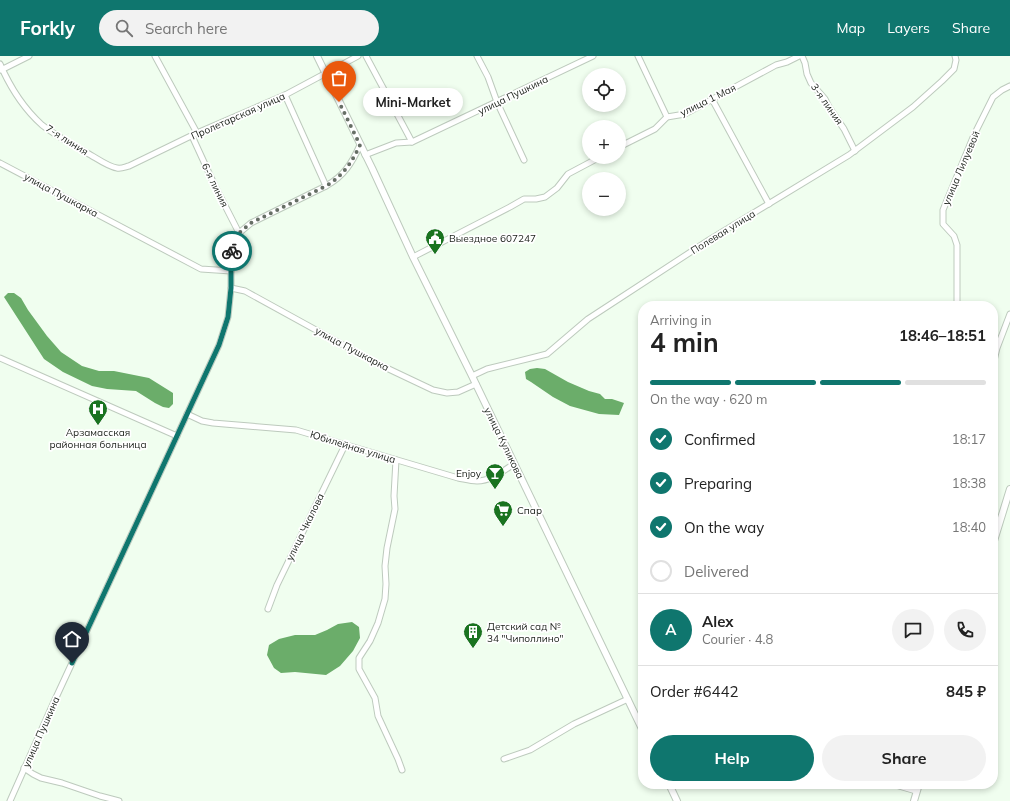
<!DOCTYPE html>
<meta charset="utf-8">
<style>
body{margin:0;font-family:Mulish,sans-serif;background:#f2f2f2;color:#222;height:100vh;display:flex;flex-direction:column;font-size:15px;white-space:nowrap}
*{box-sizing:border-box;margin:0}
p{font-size:13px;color:#767676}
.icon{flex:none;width:22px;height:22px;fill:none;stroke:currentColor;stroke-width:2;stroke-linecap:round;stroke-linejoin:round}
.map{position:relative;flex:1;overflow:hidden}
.drawer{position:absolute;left:638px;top:245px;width:360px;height:488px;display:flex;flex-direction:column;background:#fff;border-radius:16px;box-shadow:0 2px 6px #0003}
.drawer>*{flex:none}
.buttons{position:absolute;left:582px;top:12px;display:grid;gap:8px}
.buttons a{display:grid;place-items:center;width:44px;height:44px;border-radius:50%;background:#fff;box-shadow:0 2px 6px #0003;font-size:20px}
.pin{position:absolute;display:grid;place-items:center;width:34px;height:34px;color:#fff;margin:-41px -17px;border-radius:50% 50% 50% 0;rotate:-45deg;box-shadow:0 0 4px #0007}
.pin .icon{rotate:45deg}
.courier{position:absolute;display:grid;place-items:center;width:40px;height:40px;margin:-20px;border:3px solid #0f766e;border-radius:50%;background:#fff;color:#222;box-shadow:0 1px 5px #0007}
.bubble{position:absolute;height:28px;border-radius:14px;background:#fff;box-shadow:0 2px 6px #0003;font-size:13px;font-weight:700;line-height:28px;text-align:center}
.overview em{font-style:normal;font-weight:700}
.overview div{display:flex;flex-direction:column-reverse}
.overview{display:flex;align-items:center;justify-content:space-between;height:68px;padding:0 12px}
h1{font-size:26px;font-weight:700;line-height:30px}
.bar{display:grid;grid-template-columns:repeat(4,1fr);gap:6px 4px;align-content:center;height:48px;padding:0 12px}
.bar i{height:5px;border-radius:3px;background:#e0e0e0}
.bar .selected{background:#0f766e}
.bar p{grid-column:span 4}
.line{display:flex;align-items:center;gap:10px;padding:0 12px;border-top:1px solid #e0e0e0}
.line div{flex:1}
.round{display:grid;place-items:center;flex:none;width:42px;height:42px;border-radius:21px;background:#f2f2f2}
ol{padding:0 12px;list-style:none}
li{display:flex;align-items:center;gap:12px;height:44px}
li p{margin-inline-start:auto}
li .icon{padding:4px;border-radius:50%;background:#0f766e;color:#fff;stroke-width:4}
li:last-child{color:#767676}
li i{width:22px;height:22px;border:2px solid #e0e0e0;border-radius:50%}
.cta{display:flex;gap:8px;margin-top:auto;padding:8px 12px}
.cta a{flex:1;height:46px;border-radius:24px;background:#0f766e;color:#fff;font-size:16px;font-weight:700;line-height:46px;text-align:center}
.cta a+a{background:#f2f2f2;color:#222}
header{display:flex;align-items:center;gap:24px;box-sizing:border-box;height:56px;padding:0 20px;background:#0f766e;color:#fff}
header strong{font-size:19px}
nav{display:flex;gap:22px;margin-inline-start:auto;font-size:14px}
.search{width:280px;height:36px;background:#f2f2f2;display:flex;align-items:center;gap:10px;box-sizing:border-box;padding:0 14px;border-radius:22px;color:#767676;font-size:15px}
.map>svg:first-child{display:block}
.water{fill:#6bad6a}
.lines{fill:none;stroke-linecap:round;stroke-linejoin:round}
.minor-casing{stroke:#bdcabd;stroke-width:7}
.major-casing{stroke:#bdcabd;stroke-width:8}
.minor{stroke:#fff;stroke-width:5}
.major{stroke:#fff;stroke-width:6}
.done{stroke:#666e65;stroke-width:4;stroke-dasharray:0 7.2}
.route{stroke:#0f766e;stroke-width:5}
.labels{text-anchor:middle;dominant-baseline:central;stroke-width:3.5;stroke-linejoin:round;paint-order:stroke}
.street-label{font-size:10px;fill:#1b201a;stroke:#fff}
.poi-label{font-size:10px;fill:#1b201a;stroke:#fff;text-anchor:start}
</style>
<header>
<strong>Forkly</strong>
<div class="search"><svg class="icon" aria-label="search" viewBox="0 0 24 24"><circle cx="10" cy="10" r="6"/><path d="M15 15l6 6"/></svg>Search here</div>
<nav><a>Map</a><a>Layers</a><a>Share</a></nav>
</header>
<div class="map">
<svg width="1010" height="745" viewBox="0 0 1010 745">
<rect width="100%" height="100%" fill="#f0feef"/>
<g class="water">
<path d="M8,237H14L21,242L28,254L47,280L61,296L82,310L99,315H114L149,322L173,337V348L169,352L163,351L155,347L136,335L107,333L92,330L63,316L44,303L4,241Z"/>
<path d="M537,312L545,313L568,326L589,335L600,338L605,343H612L624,347L619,359L599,358L570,350L553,341L531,326L526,323L525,316L530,313Z"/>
<path d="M352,566L359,571L360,582L353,595L340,610L326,619L295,616L281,617L274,612L267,599L269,589L279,583L295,579H315L327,574L338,568Z"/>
</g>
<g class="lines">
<defs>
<g id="minor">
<path d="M155,0L197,77"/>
<path d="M366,0L412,86"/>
<path d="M477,0L488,21L497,46L524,104"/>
<path d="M638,0L667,61"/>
<path d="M802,0L805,7L807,18L811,27L825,43L829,51L844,73L855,95"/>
<path d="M0,8C10,31 23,52 42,69C56,80 72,88 87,97C95,101 108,111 117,112C121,113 125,111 129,110L197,77L285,39L358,0"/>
<path d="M1,14L29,0"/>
<path d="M285,39L326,130"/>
<path d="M712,43L769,148"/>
<path d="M192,80L215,130L239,177"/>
<path d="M619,91L655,73L667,61L685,58L776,9L787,6L799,0"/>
<path d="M365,99L396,87L412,86L593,0"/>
<path d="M0,107L201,213L231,215"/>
<path d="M413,201L510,151L524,143H536L545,141L557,132L568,118L600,101"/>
<path d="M231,232L245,235L376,307L433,334L447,337L458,336L476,328"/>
<path d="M957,250V189L954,180L943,168V154L974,79L993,41L1002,34L1010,30"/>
<path d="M0,302L177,380"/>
<path d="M993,309L997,292L1010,258"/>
<path d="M472,320L487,313L547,298L588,263L709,184L849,99L913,51L942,25L954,13L956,4L955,0"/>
<path d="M187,358L202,365L213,367L296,374L458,422C464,423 470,425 477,425C491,425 503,415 514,408"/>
<path d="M396,404L394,440L395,453L387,492L385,510L386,528L385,543L378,567L370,585L359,602V613L375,642L378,660L398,703L402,714"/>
<path d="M268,553L277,529L345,389"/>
<path d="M504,703L530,694L574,668L628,643"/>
<path d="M24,712L33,718L41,722L62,727L100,740L119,745"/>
<path d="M892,728L916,735"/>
<path d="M10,745L53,648L219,289L228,261L231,232V215L233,186L235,182L239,177L251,167L326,130C344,120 352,107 360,89"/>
</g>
<g id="major">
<path d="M317,0L372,112L413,201L472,320L643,675"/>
<path d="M993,488L1010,433"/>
<path d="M669,728L677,745"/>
<path d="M914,745L919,728"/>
</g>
</defs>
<use href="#minor" class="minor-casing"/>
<use href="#major" class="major-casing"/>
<use href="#minor" class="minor"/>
<use href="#major" class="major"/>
</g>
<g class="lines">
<path class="done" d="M232,195L233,186L235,182L239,177L251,167L326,130C343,120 352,106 360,89L339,46"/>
<path class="route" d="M72,607L219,289L228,261L231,232V214L232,195"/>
</g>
<defs>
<symbol id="civic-pin" viewBox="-11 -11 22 30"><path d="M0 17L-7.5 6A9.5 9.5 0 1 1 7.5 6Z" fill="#1a7320" stroke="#fff"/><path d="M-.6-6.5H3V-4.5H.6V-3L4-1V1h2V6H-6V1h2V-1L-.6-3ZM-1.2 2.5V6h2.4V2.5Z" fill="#fff"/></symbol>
<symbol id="hospital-pin" viewBox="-11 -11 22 30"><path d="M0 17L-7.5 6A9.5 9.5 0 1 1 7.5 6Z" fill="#1a7320" stroke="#fff"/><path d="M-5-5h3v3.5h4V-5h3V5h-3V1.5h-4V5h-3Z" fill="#fff"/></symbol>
<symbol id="bar-pin" viewBox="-11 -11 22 30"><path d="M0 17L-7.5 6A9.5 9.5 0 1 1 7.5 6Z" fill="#1a7320" stroke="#fff"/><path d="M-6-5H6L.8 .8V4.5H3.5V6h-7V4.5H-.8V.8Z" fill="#fff"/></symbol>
<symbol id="supermarket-pin" viewBox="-11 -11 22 30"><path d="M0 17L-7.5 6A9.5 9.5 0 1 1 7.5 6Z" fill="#1a7320" stroke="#fff"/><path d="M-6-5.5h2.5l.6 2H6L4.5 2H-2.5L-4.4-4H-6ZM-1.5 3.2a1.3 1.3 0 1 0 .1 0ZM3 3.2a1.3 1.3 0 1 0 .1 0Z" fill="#fff"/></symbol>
<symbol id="building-pin" viewBox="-11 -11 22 30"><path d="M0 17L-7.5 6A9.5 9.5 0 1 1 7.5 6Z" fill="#1a7320" stroke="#fff"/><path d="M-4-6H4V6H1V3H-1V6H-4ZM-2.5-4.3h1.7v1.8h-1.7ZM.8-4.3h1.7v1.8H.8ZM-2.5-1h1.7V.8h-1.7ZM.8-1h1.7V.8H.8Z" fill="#fff"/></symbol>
</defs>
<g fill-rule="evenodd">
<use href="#civic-pin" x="424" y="171" width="22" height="30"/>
<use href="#hospital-pin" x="87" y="342" width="22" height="30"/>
<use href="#bar-pin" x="484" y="406" width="22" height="30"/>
<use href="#supermarket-pin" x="492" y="443" width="22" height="30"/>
<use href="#building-pin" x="462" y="565" width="22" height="30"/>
</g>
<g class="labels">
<g class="street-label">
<text transform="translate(513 39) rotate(-26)">улица Пушкина</text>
<text transform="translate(708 44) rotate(-26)">улица 1 Мая</text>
<text transform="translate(827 48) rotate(55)">3-я линия</text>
<text transform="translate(238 60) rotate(-24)">Пролетарская улица</text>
<text transform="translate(67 84) rotate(32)">7-я линия</text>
<text transform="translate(961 112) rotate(-67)">улица Лилуевой</text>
<text transform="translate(215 129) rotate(64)">6-я линия</text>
<text transform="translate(61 139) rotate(28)">улица Пушкарка</text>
<text transform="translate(723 176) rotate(-32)">Полевая улица</text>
<text transform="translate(352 293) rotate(28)">улица Пушкарка</text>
<text transform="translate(504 387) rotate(64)">улица Куликова</text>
<text transform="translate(353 391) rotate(17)">Юбилейная улица</text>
<text transform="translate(305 471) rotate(-64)">улица Чкалова</text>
<text transform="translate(41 676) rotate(-66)">улица Пушкина</text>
</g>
<g class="poi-label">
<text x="449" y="182">Выездное 607247</text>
<text x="98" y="376" text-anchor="middle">Арзамасская<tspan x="98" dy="12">районная больница</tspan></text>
<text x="481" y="417" text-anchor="end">Enjoy</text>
<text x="517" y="454">Спар</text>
<text x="487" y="570">Детский сад №<tspan x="487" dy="12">34 "Чиполлино"</tspan></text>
</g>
</g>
</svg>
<div class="buttons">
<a><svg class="icon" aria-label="locate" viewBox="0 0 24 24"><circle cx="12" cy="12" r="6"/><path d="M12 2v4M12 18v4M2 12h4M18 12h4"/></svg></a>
<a>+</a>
<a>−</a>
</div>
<div class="pin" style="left:339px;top:46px;background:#ea580c"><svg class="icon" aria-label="bag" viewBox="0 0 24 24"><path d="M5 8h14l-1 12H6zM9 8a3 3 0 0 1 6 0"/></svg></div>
<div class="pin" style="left:72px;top:607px;background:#1f2937"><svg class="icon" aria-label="home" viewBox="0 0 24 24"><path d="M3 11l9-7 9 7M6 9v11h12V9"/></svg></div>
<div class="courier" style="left:232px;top:195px"><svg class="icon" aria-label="bike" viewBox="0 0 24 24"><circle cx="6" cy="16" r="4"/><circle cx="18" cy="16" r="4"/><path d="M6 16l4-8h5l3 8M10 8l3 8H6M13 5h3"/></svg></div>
<div class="bubble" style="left:363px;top:32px;width:100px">Mini-Market</div>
<section class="drawer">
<div class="overview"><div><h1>4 min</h1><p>Arriving in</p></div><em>18:46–18:51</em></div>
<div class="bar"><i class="selected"></i><i class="selected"></i><i class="selected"></i><i></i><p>On the way · 620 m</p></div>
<ol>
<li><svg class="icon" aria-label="check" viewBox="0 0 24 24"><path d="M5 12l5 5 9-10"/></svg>Confirmed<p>18:17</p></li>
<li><svg class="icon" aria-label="check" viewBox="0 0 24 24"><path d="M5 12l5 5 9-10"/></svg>Preparing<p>18:38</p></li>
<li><svg class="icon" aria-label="check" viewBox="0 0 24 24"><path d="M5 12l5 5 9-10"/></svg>On the way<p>18:40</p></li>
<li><i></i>Delivered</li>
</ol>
<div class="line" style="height:72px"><b class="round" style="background:#0f766e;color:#fff">A</b><div><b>Alex</b><p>Courier · 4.8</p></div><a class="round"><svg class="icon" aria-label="chat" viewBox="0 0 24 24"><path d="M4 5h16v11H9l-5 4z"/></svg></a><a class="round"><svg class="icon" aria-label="phone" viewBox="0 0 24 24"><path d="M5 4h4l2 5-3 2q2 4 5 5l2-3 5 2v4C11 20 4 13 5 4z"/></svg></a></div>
<div class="line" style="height:52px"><div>Order #6442</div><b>845 ₽</b></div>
<div class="cta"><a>Help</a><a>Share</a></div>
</section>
</div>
